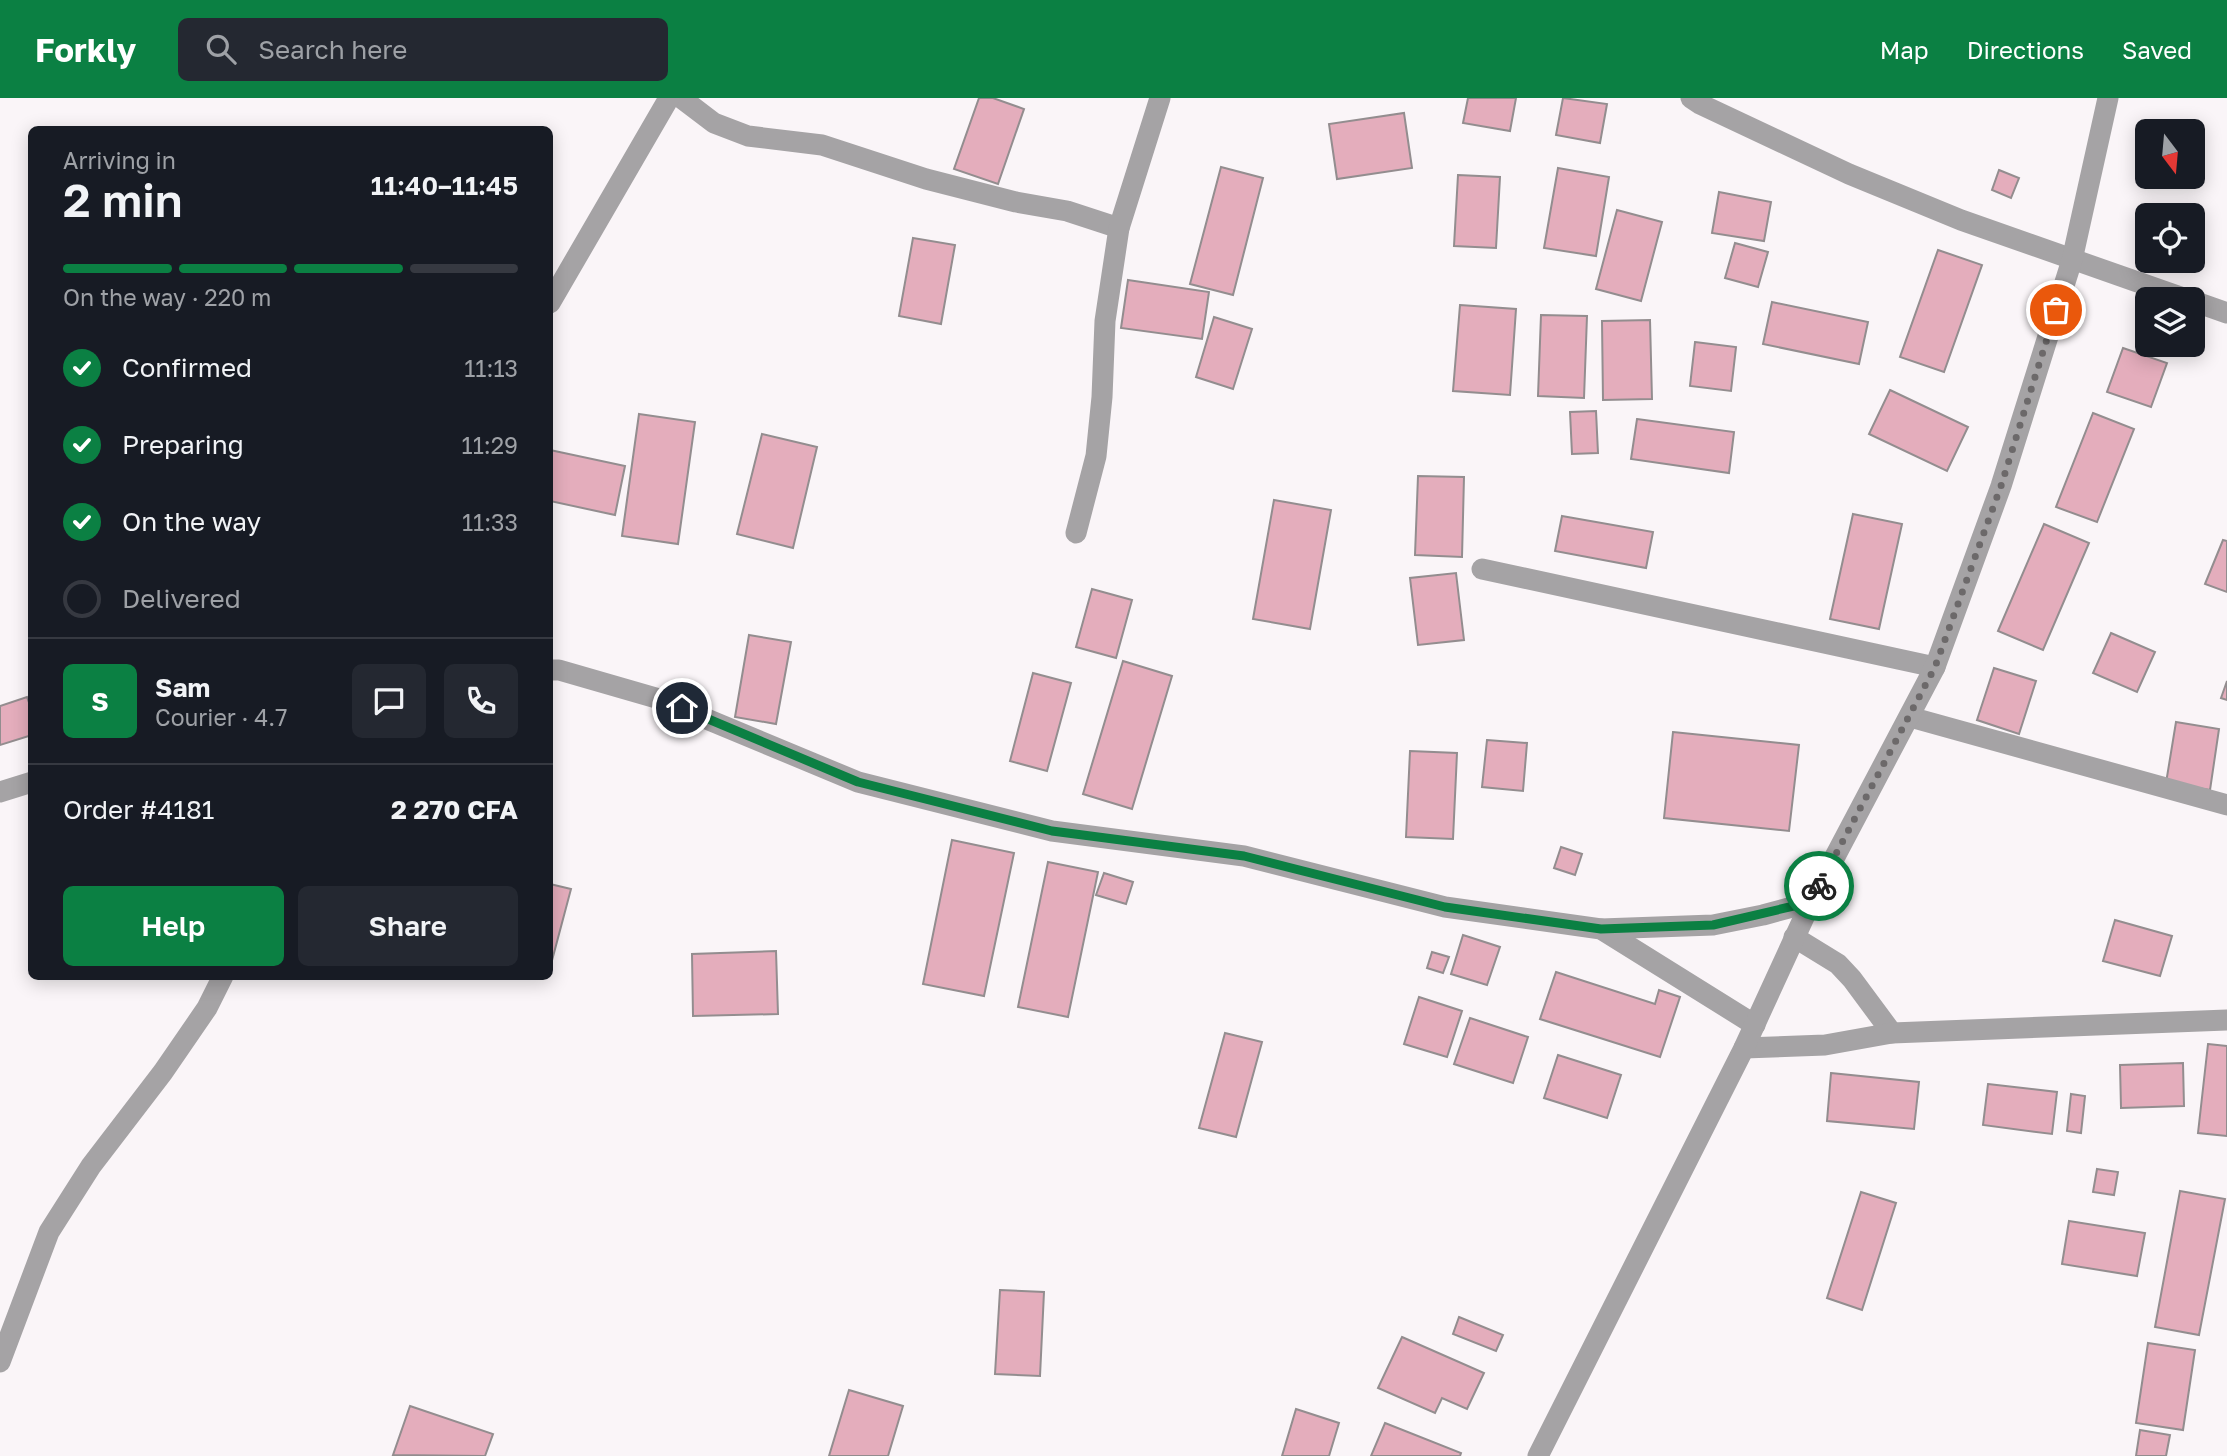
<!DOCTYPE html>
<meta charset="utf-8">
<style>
body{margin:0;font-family:"Golos Text",sans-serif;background:#242831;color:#f1f3f6;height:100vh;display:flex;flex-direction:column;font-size:26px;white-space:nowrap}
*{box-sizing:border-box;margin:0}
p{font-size:23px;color:#9ea1a6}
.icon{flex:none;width:38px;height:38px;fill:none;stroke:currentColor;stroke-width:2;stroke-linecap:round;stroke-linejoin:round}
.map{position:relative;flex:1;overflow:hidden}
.side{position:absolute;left:28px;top:28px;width:525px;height:854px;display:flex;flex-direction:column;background:#171b24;border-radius:10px;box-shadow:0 4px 18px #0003}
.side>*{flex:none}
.needle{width:46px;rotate:164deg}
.buttons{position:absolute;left:2135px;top:21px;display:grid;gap:14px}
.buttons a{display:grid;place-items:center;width:70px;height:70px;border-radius:10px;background:#171b24;box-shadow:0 4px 18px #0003;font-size:35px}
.pin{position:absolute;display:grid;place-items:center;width:60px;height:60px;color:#fff;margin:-30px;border:4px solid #fff;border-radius:50%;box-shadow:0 2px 7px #0007}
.courier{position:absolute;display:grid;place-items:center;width:70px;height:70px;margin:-35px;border:5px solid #0b8043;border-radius:50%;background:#fff;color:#222;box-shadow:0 2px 9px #0007}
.overview em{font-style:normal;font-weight:600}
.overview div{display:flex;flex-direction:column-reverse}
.overview{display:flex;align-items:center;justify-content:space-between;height:119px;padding:0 35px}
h1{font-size:46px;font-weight:600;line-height:52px}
.bar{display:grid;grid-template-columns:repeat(4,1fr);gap:10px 7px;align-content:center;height:84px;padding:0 35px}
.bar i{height:9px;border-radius:5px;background:#363941}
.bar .selected{background:#0b8043}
.bar p{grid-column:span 4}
.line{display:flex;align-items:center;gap:18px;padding:0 35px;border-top:2px solid #363941}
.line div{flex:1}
.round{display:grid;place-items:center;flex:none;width:74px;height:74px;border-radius:10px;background:#242831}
ol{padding:0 35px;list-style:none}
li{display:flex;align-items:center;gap:21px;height:77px}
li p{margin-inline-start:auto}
li .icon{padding:7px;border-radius:50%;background:#0b8043;color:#fff;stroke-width:4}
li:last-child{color:#9ea1a6}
li i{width:38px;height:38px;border:4px solid #363941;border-radius:50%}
.button{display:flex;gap:14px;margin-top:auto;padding:14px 35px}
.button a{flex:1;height:80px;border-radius:10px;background:#0b8043;color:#fff;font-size:28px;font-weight:600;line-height:80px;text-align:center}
.button a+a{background:#242831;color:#f1f3f6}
header{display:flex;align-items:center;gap:42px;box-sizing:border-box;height:98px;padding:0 35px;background:#0b8043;color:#fff}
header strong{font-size:33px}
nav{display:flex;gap:38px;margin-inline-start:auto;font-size:24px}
.search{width:490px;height:63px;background:#242831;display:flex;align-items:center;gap:18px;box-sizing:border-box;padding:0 24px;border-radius:10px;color:#9ea1a6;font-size:26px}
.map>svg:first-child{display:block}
.building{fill:#e4adbc;stroke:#938d8f;stroke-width:2}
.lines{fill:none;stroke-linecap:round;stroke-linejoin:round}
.street{stroke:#a5a3a5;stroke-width:21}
.done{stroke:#6c696a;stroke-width:7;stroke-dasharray:0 12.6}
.route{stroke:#0b8043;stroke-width:9}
</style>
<header>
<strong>Forkly</strong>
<div class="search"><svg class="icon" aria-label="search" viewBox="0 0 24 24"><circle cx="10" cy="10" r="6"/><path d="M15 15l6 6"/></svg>Search here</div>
<nav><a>Map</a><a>Directions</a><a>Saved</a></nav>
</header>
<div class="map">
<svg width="2227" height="1358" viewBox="0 0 2227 1358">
<rect width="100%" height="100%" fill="#faf5f8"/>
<g class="building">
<path d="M979,0H993L1024,11L998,86L954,71Z"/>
<path d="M1468,0H1516L1510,33L1463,25Z"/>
<path d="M1563,0L1607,6L1600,45L1556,37Z"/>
<path d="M1404,15L1412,70L1337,81L1329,26Z"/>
<path d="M1221,69L1263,80L1233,197L1190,186Z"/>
<path d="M1558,70L1609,79L1596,158L1544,150Z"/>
<path d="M1999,72L2019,80L2011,100L1992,92Z"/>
<path d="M1458,77L1500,79L1496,150L1454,148Z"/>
<path d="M1719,94L1771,104L1764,143L1712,135Z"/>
<path d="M1617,112L1662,124L1641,203L1596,191Z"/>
<path d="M913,140L955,147L941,226L899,218Z"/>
<path d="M1735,145L1768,154L1758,189L1725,180Z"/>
<path d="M1938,152L1982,167L1944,274L1900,259Z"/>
<path d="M1128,182L1209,194L1202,241L1121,230Z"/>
<path d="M1772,204L1868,224L1859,266L1763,246Z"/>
<path d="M1460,207L1516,211L1510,297L1453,293Z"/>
<path d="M1541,217L1587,218L1584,300L1538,298Z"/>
<path d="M1214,219L1252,231L1233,291L1196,279Z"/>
<path d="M1650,222L1652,301L1603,302L1602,223Z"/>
<path d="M1695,244L1736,249L1731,293L1690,288Z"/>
<path d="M2123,250L2167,265L2151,309L2107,294Z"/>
<path d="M1890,292L1968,329L1947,373L1869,336Z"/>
<path d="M1596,313L1598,355L1572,356L1570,314Z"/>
<path d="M2093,315L2134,331L2097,424L2056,409Z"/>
<path d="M639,316L695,324L678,446L622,438Z"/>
<path d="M1637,321L1734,334L1729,375L1631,361Z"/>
<path d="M762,336L817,349L793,450L737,436Z"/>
<path d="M550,352L625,368L615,417L550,403Z"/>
<path d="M1418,378L1464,379L1462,459L1415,457Z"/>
<path d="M1274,402L1331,412L1310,531L1253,521Z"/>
<path d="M1853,416L1902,426L1879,531L1830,521Z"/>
<path d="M1562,418L1653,434L1646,470L1555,453Z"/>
<path d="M2044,426L2089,445L2043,552L1998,533Z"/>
<path d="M2223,442L2227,443V494L2205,486Z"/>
<path d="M1456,475L1464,542L1418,547L1410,480Z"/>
<path d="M1092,491L1132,502L1116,560L1076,549Z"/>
<path d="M2111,535L2155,554L2137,594L2093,575Z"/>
<path d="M749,537L791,544L776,626L735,619Z"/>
<path d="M1123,563L1172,578L1132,711L1083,696Z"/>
<path d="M1994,570L2036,583L2019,636L1977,622Z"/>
<path d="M1033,575L1071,585L1047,673L1010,663Z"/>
<path d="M2227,583V602L2221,600Z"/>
<path d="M27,599L32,613V637L0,647V608Z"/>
<path d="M2176,624L2219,631L2210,692L2166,685Z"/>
<path d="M1673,634L1799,647L1789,733L1664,720Z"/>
<path d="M1487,642L1527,645L1523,693L1482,689Z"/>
<path d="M1410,653L1457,655L1453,741L1406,739Z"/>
<path d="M952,742L1014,755L984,898L923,886Z"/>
<path d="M1561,749L1582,756L1575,777L1554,770Z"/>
<path d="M1048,764L1098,774L1068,919L1018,909Z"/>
<path d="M1104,775L1133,784L1126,806L1096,797Z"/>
<path d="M550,786L571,791L550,870Z"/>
<path d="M2115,822L2172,838L2160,878L2103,863Z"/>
<path d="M1463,837L1500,849L1487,887L1451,876Z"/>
<path d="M776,853L778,916L693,918L692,856Z"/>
<path d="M1432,854L1449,859L1443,875L1427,870Z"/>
<path d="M1556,874L1655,906L1659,892L1680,899L1660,959L1540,921Z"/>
<path d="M1419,899L1462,913L1447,959L1404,946Z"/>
<path d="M1470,920L1528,939L1513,985L1454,966Z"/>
<path d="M1225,935L1262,944L1236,1039L1199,1030Z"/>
<path d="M2208,946L2227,948V1038L2198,1035Z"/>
<path d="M1558,957L1621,977L1607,1020L1544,1000Z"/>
<path d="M2183,965L2184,1008L2121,1010L2120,967Z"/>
<path d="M1831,975L1919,984L1914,1031L1827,1023Z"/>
<path d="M1988,986L2057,994L2052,1036L1983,1027Z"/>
<path d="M2071,996L2085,998L2081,1035L2067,1033Z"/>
<path d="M2097,1071L2118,1074L2114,1097L2093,1094Z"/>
<path d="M2180,1093L2225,1101L2199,1237L2155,1229Z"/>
<path d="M1861,1094L1896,1105L1862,1212L1827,1200Z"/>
<path d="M2069,1123L2145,1135L2137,1178L2062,1166Z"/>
<path d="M1000,1192L1044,1194L1040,1278L995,1276Z"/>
<path d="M1459,1219L1503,1237L1496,1253L1453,1236Z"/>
<path d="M1402,1239L1484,1275L1467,1311L1442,1300L1435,1315L1378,1290Z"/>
<path d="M2148,1245L2195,1252L2183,1332L2136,1325Z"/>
<path d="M849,1292L903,1308L888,1358H829Z"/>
<path d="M410,1308L493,1336L485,1358L393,1357Z"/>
<path d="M1296,1311L1339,1325L1329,1358H1282Z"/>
<path d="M1385,1325L1461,1355L1460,1358H1371Z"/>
<path d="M2140,1332L2170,1337L2166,1358H2136Z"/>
</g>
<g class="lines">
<g class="street">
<path d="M681,0L714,25L748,38L822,47L926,81L1016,104L1067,113L1119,130"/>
<path d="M1691,0L1700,6L1849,76L1961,122L2186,201"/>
<path d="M2193,203L2227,215"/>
<path d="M550,205L669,0"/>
<path d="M1076,435L1096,358L1102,299L1105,223L1119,130L1160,0"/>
<path d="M1482,471L1935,569"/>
<path d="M550,572H559L656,600L858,684L1052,733L1244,758L1445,809L1601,831L1755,927"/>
<path d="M1910,619L2227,707"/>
<path d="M0,694L32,684"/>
<path d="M1601,831L1713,827L1763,817L1811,804"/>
<path d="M1794,839L1838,866L1852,881L1892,935"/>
<path d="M1744,950L1825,947L1892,935L2227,922"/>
<path d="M0,1264L49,1134L91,1068L163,974L207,910L223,878"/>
<path d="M1538,1358L1744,950L1811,804L1935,569L2001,388L2072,162L2108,0"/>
</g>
</g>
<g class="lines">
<path class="done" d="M1819,788L1935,569L2001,388L2056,212"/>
<path class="route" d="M682,610L858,684L1052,733L1244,758L1445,809L1601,831L1713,827L1811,804L1819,788"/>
</g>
</svg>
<div class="buttons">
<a><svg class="needle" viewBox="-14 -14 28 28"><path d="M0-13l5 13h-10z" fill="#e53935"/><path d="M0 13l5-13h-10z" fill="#9ea1a6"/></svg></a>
<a><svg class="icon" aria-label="locate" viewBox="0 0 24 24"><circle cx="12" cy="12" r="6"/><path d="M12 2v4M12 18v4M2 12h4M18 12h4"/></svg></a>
<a><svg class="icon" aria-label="layers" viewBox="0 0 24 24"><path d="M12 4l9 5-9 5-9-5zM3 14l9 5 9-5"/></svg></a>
</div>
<div class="pin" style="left:2056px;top:212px;background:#ea580c"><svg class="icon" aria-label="bag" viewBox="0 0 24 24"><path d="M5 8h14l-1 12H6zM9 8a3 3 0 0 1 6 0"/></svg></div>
<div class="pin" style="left:682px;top:610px;background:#1f2937"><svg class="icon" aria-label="home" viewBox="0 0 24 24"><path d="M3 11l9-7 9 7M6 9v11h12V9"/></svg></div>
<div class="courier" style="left:1819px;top:788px"><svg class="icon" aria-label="bike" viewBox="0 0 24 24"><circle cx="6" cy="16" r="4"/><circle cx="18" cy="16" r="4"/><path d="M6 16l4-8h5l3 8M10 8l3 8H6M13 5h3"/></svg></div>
<section class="side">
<div class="overview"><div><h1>2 min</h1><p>Arriving in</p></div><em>11:40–11:45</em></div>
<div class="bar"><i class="selected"></i><i class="selected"></i><i class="selected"></i><i></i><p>On the way · 220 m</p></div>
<ol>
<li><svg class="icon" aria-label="check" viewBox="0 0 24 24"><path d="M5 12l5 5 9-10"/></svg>Confirmed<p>11:13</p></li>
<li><svg class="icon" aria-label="check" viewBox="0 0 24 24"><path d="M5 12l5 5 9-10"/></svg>Preparing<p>11:29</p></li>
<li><svg class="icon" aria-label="check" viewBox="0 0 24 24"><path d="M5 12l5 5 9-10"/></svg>On the way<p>11:33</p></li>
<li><i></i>Delivered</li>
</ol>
<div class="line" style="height:126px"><b class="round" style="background:#0b8043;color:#fff">S</b><div><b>Sam</b><p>Courier · 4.7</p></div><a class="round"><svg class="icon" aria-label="chat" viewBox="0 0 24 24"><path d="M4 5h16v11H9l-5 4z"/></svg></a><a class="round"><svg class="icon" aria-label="phone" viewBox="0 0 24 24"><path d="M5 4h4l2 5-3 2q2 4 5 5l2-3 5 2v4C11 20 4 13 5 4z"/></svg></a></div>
<div class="line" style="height:91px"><div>Order #4181</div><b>2 270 CFA</b></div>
<div class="button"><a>Help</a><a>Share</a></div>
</section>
</div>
